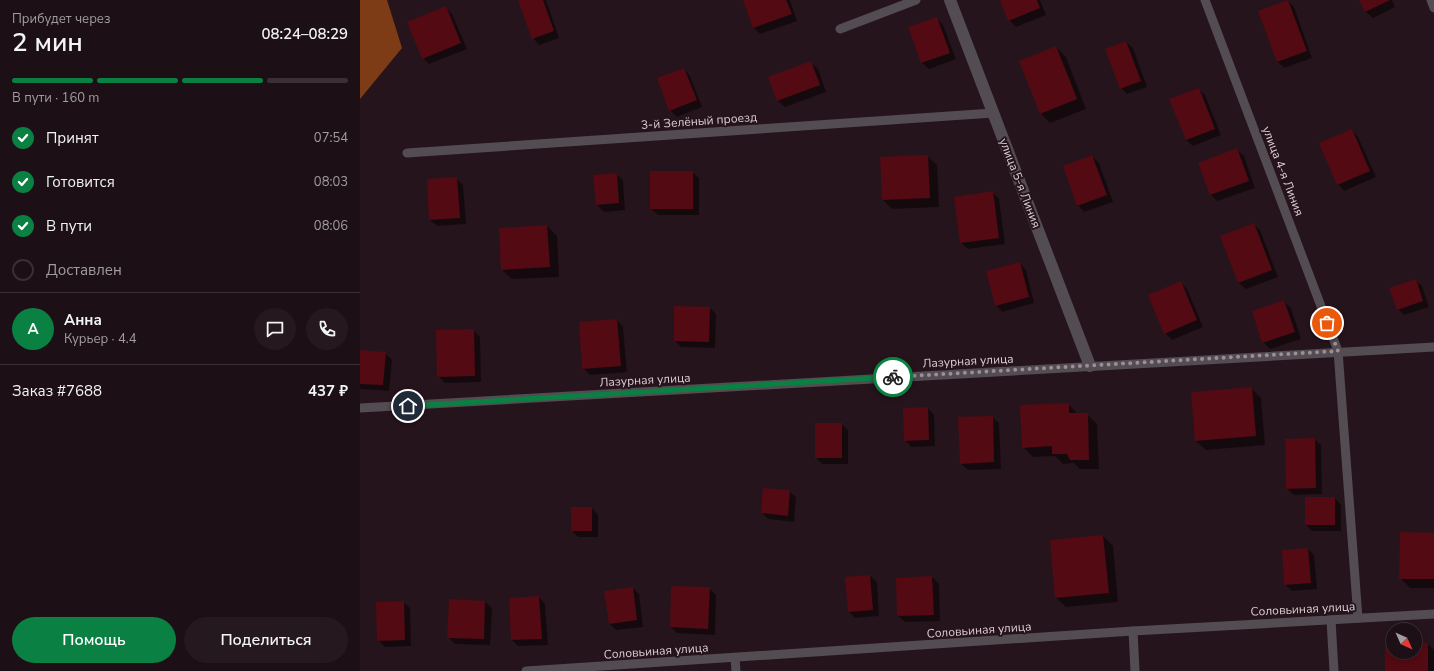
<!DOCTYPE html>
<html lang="ru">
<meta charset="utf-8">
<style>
body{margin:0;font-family:"Nunito Sans",sans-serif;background:#25181e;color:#f1f3f6;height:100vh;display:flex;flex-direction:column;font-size:15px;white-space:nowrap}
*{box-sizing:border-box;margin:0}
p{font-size:13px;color:#a09ca0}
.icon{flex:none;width:22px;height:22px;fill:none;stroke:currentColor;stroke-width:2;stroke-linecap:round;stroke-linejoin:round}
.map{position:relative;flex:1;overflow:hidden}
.side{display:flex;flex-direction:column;background:#1c0f15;width:360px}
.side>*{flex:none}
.needle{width:26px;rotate:135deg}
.buttons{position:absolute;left:1026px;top:623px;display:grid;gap:8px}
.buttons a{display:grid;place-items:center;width:36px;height:36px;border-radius:50%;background:#1c0f15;box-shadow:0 2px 6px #0003,0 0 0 1px #3a2f34;font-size:20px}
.pin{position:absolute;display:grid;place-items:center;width:34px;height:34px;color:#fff;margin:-17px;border:2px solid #fff;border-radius:50%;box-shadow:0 1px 4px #0007}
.courier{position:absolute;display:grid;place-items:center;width:40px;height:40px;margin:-20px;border:3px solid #0b8043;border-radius:50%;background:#fff;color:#222;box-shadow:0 1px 5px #0007}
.overview em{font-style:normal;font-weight:600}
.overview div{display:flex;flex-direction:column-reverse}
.overview{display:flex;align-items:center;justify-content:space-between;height:68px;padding:0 12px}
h1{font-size:26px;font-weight:600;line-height:30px}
.bar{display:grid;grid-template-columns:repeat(4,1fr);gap:6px 4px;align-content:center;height:48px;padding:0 12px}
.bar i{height:5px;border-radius:3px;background:#3a2f34}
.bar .active{background:#0b8043}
.bar p{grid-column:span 4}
.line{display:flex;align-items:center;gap:10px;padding:0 12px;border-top:1px solid #3a2f34}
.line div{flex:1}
.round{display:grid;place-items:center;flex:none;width:42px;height:42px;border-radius:21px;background:#25181e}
ol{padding:0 12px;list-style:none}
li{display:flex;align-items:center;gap:12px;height:44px}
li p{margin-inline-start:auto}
li .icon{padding:4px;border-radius:50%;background:#0b8043;color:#fff;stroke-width:4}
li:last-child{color:#a09ca0}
li i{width:22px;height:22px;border:2px solid #3a2f34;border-radius:50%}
.button{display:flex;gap:8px;margin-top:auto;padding:8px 12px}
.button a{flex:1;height:46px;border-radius:24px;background:#0b8043;color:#fff;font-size:16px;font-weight:600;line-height:46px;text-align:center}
.button a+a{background:#25181e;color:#f1f3f6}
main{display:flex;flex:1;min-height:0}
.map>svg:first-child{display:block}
.forest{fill:#7e3c16}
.shadow{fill:#0007}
.building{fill:#530a13}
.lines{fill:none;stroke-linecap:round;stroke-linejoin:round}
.lane{stroke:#534c52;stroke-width:9}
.street{stroke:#534c52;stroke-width:12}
.done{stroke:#9c8e94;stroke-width:4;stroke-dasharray:0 7.2}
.route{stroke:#0b8043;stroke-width:5}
.labels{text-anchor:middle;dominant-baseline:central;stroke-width:4;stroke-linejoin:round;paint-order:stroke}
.street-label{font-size:12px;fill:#dccfd4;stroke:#26141c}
</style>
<main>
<section class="side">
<div class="overview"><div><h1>2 мин</h1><p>Прибудет через</p></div><em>08:24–08:29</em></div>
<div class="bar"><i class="active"></i><i class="active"></i><i class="active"></i><i></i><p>В пути · 160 m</p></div>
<ol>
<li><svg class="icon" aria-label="check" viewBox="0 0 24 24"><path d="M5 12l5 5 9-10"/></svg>Принят<p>07:54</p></li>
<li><svg class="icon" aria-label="check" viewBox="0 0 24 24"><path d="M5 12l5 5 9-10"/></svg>Готовится<p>08:03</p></li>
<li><svg class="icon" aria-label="check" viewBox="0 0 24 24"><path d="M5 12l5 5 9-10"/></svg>В пути<p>08:06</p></li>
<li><i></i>Доставлен</li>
</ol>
<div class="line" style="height:72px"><b class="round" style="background:#0b8043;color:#fff">А</b><div><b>Анна</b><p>Курьер · 4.4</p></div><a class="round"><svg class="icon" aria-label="chat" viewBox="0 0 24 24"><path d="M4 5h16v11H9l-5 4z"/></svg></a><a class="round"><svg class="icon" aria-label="phone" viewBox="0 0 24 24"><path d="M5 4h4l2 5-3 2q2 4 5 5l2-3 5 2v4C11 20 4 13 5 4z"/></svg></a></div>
<div class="line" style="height:52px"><div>Заказ #7688</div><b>437 ₽</b></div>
<div class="button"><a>Помощь</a><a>Поделиться</a></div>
</section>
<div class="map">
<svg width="1074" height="671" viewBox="0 0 1074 671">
<rect width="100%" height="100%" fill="#26141c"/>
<path class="forest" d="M0,0H27L42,48L0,99Z"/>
<g class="shadow">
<path d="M159,0H186L199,38L179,45L173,38Z"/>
<path d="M384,0H430L437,21L400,34L394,28Z"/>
<path d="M641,0H680L686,15L656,27L649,20Z"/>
<path d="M1000,0H1032L1035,7L1013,18L1006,12Z"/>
<path d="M928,1L934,7L952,58L924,68L918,62Z"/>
<path d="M85,7L92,14L107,49L69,64L63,58Z"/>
<path d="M577,18L583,25L596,59L569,69L562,63L550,28Z"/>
<path d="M766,42L773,48L787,87L767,94L761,88Z"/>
<path d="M696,47L706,57L726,109L690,123L681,114Z"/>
<path d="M451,63L458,69L466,92L425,107L418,101Z"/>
<path d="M324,69L330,76L342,107L317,117L310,110Z"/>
<path d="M838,89L845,95L861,135L833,146L826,140Z"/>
<path d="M992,130L998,137L1016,177L984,191L978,184Z"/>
<path d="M877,150L884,156L895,188L857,201L851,195L839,163Z"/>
<path d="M567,156L577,165L579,207L532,209L523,200Z"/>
<path d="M732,156L739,163L753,202L724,212L718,205Z"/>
<path d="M332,172L339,178V215H298L291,209Z"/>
<path d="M256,174L263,180L265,210L244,212L237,205L235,176Z"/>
<path d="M96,178L103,185L106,224L77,226L70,220L68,180Z"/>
<path d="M633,193L639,199L645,244L608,249L601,243Z"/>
<path d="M893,224L900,230L918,277L886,289L879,283L861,237Z"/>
<path d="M187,226L197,236L199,277L152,279L142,270Z"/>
<path d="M659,263L666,270L674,303L642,312L636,305Z"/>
<path d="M1055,280L1062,286L1069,307L1044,315L1038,309Z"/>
<path d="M821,283L827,289L843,327L812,340L805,333Z"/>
<path d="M924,302L931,308L941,339L910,349L903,342Z"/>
<path d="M350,308L356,314L355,348L321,347L315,341Z"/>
<path d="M257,320L263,327L267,372L230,375L223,368Z"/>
<path d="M113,330L120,337L121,382L85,383L78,376Z"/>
<path d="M0,351L25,353L32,360L29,391L0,389Z"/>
<path d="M891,388L901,398L905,445L846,450L836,441Z"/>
<path d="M708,404L718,414H727L737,424L739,469H720L714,463L703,464L695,456L673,457L663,447Z"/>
<path d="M568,408L574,415L575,446L551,447L545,440Z"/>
<path d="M632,417L639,423L641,469L608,470L601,464Z"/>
<path d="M482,424L488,430V464H462L456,458Z"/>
<path d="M954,439L961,445L962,494L934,495L927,489Z"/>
<path d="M429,491L436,497L434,522L408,519L402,513Z"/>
<path d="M975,498L981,505V531H952L946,525Z"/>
<path d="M232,508L238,515V537H218L212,531Z"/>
<path d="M1074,534V588H1050L1040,578Z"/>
<path d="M743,536L753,546L758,602L706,607L696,598Z"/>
<path d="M948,549L954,555L957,589L932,591L925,584Z"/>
<path d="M510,576L517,582L519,616L495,618L489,612Z"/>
<path d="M572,577L579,584L580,621L545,622L538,616Z"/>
<path d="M273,588L279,594L283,627L256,630L250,624Z"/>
<path d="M349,588L356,595L355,635L317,633L311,627Z"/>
<path d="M179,597L185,604L188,645L158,646L152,640Z"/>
<path d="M90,600L125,602L132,608L130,645L95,644L88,637Z"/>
<path d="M43,602L50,608L51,646L25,647L18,640Z"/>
<path d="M1055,640L1059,644H1068L1074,650V671H1026L1033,648V652H1055Z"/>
</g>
<g class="building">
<path d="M158,0H183L194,31L172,39Z"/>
<path d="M383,0H426L432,14L393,28Z"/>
<path d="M640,0H677L680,8L648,21Z"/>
<path d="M928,0L947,51L917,62L898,11Z"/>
<path d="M999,0H1030L1005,12Z"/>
<path d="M86,6L101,43L62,59L47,22Z"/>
<path d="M577,17L590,53L561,63L548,27Z"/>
<path d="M766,41L781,81L760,89L745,49Z"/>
<path d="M696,46L717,99L680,114L659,61Z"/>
<path d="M451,61L460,85L417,101L408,77Z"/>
<path d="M324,68L337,100L309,111L297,78Z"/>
<path d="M839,88L855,129L826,140L809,99Z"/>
<path d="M992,129L1010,171L977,185L959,143Z"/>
<path d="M877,148L889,181L850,195L838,163Z"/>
<path d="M568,155L570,198L522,200L520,157Z"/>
<path d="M732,155L747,195L717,206L703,166Z"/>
<rect x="290" y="171" width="43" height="38"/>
<path d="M257,173L259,203L236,205L233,175Z"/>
<path d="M97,177L100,218L69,220L67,179Z"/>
<path d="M633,191L639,238L600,243L594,197Z"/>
<path d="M894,223L912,270L878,283L860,236Z"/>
<path d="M187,225L190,267L141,270L139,228Z"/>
<path d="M660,262L669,297L635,306L626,271Z"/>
<path d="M1056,279L1063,301L1037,310L1029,288Z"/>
<path d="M821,281L837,320L804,334L788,295Z"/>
<path d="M924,300L935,332L902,343L892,311Z"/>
<path d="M314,306L350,307L349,342L314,341Z"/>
<path d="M257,319L261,366L222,369L219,322Z"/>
<path d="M114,329L115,376L77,377L76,330Z"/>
<path d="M0,350L26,352L23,385L0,384Z"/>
<path d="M892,387L896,436L835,441L831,392Z"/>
<path d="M709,403V413H728L729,460H710L707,454H692V446L662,448L660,405Z"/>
<path d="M568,407L569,440L544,441L543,408Z"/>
<path d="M633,416L634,462L600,464L598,417Z"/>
<rect x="455" y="423" width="27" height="35"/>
<path d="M955,438L956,488L926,489L925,439Z"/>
<path d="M403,488L430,490L428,516L401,513Z"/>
<rect x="945" y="497" width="30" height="28"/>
<rect x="211" y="507" width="21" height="24"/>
<path d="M1040,532L1074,533V579H1039Z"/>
<path d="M743,535L749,593L695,598L690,540Z"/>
<path d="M948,548L951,583L924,585L922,550Z"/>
<path d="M510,575L513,610L488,612L485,577Z"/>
<path d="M572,576L574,615L537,616L536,578Z"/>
<path d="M311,586L350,587L348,629L310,627Z"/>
<path d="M273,587L277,620L249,624L244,591Z"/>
<path d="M179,596L182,639L151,640L149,598Z"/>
<path d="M89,599L125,601L124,639L87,638Z"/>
<path d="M44,601L45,640L17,641L16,602Z"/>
<path d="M1055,643H1068V671H1025V647H1033V652H1055Z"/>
</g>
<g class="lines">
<g class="lane">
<path d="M845,0L978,351L998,618"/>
<path d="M1071,0L1074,8"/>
<path d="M480,29L556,0"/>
<path d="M47,153L633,113"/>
<path d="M0,408L1074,347"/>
<path d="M971,620L974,671"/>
<path d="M773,631L775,671"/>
<path d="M375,658L376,671"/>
<path d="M166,671L773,631L1074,614"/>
</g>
<path class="street" d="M590,0L730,366"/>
</g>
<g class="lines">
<path class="done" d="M533,377L978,351L967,323"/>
<path class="route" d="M48,406L533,377"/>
</g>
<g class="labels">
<g class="street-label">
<text transform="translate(339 121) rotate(-4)">3-й Зелёный проезд</text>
<text transform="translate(923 171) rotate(69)">улица 4-я Линия</text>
<text transform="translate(660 183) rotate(69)">улица 5-я Линия</text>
<text transform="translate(608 361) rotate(-3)">Лазурная улица</text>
<text transform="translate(285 380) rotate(-3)">Лазурная улица</text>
<text transform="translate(943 609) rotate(-3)">Соловьиная улица</text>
<text transform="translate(619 630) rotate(-4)">Соловьиная улица</text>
<text transform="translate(296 651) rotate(-4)">Соловьиная улица</text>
</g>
</g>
</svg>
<div class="buttons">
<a><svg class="needle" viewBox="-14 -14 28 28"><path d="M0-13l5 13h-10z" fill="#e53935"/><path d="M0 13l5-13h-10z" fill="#a09ca0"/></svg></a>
</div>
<div class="pin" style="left:967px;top:323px;background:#ea580c"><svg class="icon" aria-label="bag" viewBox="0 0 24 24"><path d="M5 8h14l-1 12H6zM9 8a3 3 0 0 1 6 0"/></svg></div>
<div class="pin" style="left:48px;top:406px;background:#1f2937"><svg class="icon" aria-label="home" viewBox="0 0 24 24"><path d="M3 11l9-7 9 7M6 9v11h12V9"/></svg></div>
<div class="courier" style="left:533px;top:377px"><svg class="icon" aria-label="bike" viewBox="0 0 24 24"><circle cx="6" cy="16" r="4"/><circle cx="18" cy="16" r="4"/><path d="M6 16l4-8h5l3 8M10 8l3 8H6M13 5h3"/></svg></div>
</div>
</main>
